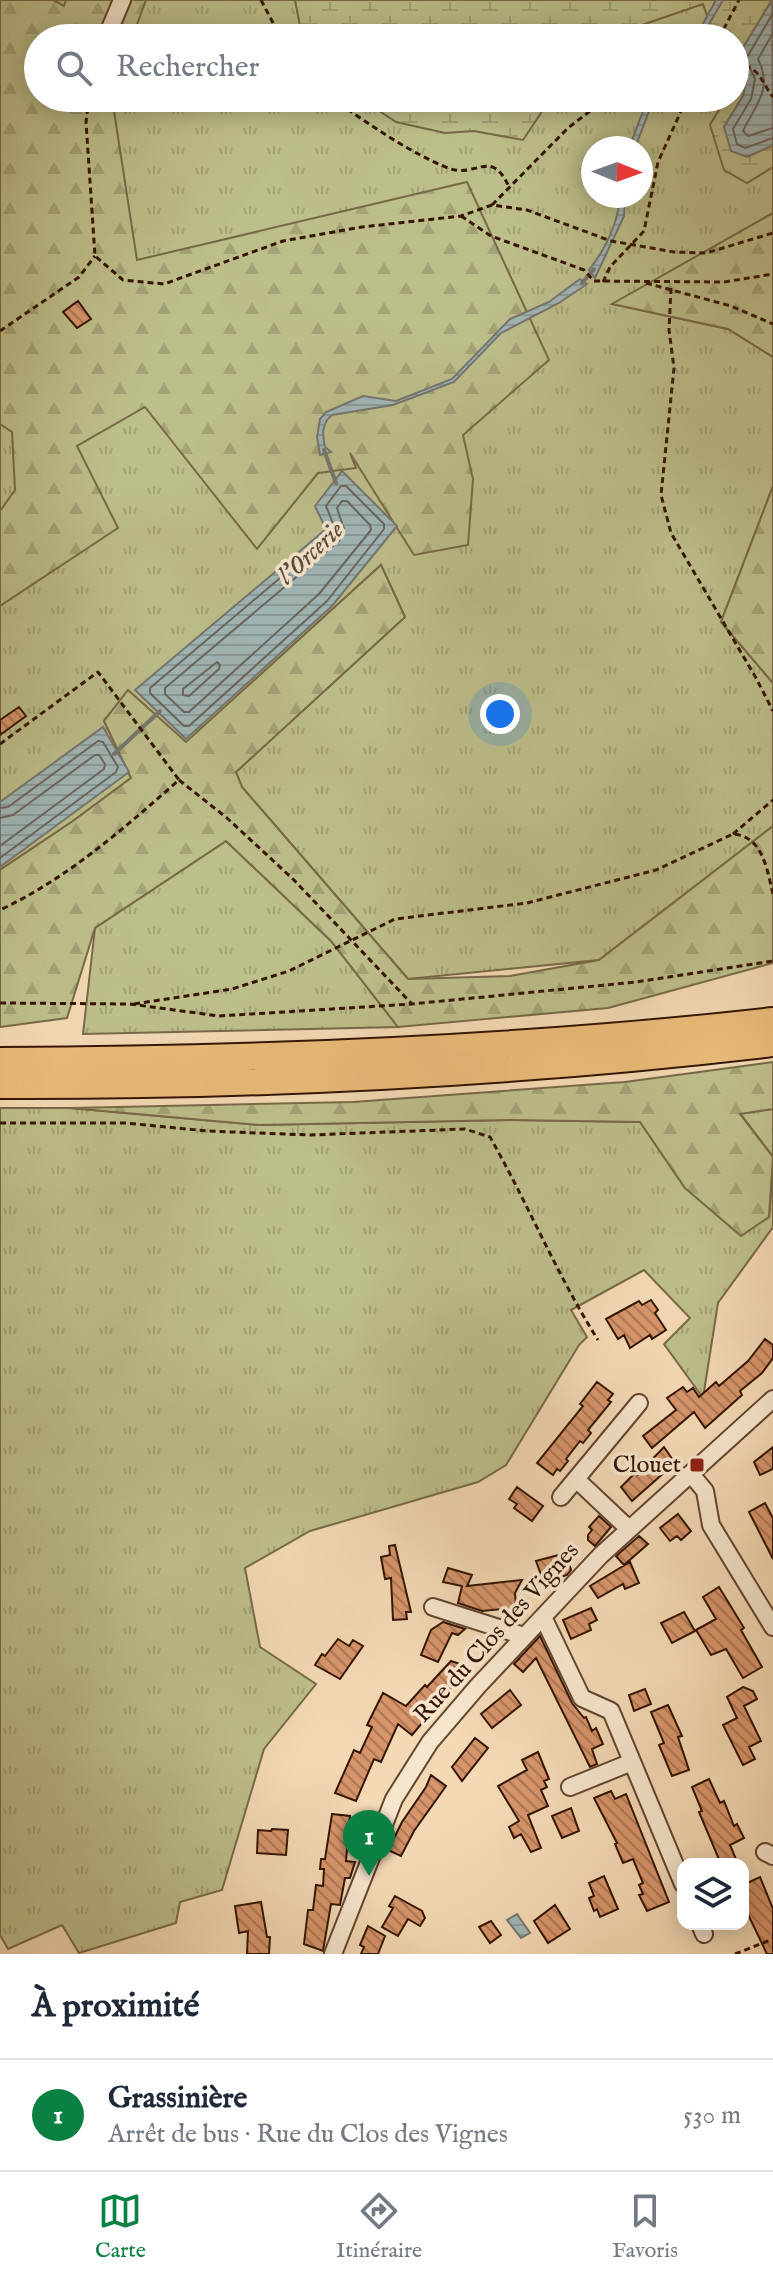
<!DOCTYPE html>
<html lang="fr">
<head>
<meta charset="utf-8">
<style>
  :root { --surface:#fff; --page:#f6f6f7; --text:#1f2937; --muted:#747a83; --line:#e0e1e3; --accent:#0b8043 }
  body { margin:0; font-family:"IM FELL English",serif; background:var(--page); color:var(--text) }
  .controls { position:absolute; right:24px; bottom:24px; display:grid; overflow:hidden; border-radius:16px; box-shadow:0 4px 20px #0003 }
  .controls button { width:72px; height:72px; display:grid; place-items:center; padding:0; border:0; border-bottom:2px solid var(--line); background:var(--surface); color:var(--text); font:40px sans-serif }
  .compass { position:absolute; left:581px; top:136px; width:72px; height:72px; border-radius:50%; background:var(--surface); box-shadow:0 4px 20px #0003; rotate:91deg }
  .you { position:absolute; left:500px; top:714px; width:28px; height:28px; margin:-20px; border:6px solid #fff; border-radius:50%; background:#1a73e8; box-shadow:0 0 0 12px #1a73e833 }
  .badge { display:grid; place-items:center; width:52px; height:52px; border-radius:50%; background:var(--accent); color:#fff; font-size:26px; font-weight:700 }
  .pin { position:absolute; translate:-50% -66px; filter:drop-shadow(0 2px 4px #0008) }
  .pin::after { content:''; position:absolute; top:42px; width:28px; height:24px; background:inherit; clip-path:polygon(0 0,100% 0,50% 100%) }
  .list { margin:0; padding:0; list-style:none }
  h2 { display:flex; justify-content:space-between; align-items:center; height:104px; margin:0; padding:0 32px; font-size:34px }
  h2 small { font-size:26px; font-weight:400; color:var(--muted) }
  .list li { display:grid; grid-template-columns:52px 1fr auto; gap:24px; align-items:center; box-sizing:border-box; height:112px; padding:0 32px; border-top:2px solid var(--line) }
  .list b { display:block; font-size:30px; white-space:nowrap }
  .list p { margin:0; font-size:26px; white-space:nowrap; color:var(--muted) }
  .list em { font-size:26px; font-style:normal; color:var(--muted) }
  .icon { flex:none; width:44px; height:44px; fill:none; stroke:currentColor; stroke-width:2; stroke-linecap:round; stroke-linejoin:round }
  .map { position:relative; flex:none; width:773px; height:1954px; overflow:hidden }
  .search { position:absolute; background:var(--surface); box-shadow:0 4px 20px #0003; left:24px; right:24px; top:24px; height:88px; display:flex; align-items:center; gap:20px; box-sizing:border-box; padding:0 28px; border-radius:44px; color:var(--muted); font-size:30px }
  .sheet { height:216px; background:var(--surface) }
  nav { display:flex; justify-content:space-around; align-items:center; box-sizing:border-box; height:112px; border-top:2px solid var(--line); background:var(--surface); font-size:22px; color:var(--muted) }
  nav a { display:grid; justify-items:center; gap:4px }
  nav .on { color:var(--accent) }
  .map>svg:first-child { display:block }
  .grass { fill:url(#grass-tufts); stroke:#786a47; stroke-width:2; fill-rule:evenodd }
  .forest { fill:url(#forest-firs); stroke:#786a47; stroke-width:2 }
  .wetland { fill:url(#wetland-marsh); stroke:#786a47; stroke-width:2 }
  .water { fill:url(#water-rules); stroke:#757670; stroke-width:2 }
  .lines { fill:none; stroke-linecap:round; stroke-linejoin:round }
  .shore { stroke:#6a665e; stroke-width:2 }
  .stream { stroke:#757670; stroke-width:4 }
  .building { fill:url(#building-back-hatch); stroke:#341403; stroke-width:2 }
  .minor-casing { stroke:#64452f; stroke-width:20 }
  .trunk-casing { stroke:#341403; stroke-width:30 }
  .path { stroke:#341403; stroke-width:3; stroke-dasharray:6 4; stroke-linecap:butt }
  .minor { stroke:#f7e6ce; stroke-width:16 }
  .trunk { stroke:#eabc7a; stroke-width:26 }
  .poi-dot { fill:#8f2418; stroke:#f7e6ce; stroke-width:3 }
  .labels { text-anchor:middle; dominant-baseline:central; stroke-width:7; stroke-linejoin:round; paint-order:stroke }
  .poi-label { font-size:24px; fill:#341403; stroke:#f7e6ce; text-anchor:end }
  .street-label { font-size:24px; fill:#341403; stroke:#f7e6ce }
  .water-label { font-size:26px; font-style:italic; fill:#5a4d42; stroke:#f7e6ce }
</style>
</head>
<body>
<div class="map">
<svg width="773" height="1954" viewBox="0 0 773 1954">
  <defs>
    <pattern id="grass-tufts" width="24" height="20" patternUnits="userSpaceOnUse" patternTransform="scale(2)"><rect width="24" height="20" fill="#bdbf8b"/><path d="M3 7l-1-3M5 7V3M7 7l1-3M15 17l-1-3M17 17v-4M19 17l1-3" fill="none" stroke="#a3a376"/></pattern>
    <pattern id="forest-firs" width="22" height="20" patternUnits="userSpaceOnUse" patternTransform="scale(2)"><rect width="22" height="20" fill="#bdbf8b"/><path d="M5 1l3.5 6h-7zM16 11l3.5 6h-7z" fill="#a3a376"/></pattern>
    <pattern id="wetland-marsh" width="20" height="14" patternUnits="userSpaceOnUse" patternTransform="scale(2)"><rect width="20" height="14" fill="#bdbf8b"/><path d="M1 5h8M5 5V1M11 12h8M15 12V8" fill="none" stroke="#a3a376"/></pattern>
    <pattern id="water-rules" width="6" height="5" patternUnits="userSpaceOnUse" patternTransform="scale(2)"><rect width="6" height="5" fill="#a0b7b8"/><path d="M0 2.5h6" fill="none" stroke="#8a9c9d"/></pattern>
    <pattern id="building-back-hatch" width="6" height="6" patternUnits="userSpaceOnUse" patternTransform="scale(2)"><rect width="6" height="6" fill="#d7956b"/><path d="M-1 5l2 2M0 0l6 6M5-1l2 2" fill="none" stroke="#af7856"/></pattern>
  </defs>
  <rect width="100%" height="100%" fill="#f3d9b4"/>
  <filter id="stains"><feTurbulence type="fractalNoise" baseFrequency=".0025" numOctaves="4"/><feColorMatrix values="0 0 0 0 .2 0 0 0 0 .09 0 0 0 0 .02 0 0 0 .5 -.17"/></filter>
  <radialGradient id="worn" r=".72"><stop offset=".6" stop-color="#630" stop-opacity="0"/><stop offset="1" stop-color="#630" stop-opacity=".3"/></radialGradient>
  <!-- grass -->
  <path class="grass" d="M 0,0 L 773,0 L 773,213 L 613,304 L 728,329 L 773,357 L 773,486 L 721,622 L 773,683 L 773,826 L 599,960 L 408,979 L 242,787 L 236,772 L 405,617 L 381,565 L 186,743 L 128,691 L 104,721 L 131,778 L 73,821 L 0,870 ZM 38,38 L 735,38 L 735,98 L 38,98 ZM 593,148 L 641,148 L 641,196 L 593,196 Z
    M 226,841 L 331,941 L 398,1027 L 83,1034 L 95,928 Z
    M 0,1108 L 70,1108 L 259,1125 L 511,1120 L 640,1122 L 685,1188 L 769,1217 L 773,1172 L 773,1227 L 718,1303 L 703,1398 L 664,1344 L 690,1318 L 644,1270 L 571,1310 L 587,1337 L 579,1345 L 506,1465 L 478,1482 L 310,1531 L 245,1568 L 260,1647 L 316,1684 L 264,1749 L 222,1890 L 180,1902 L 176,1923 L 79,1953 L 62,1925 L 8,1949 L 0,1935 Z
    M 773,1109 L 773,1157 L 740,1113 Z"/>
  <!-- forest -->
  <path class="forest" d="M 0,0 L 53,0 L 64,6 L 66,0 L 146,0 L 132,38 L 38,38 L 38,98 L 112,98 L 137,260 L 467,182 L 549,360 L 463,435 L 473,479 L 468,545 L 414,555 L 350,453 L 356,468 L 318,473 L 257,549 L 145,407 L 77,446 L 118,528 L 0,606 L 0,511 L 15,490 L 12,432 L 0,424 Z
    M 773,213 L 773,357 L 728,329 L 612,304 Z
    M 773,486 L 773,683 L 721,622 Z
    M 381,565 L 405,617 L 236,772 L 242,787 L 408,979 L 510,976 L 599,960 L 773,826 L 773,963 L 608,1008 L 398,1027 L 331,941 L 226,841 L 95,928 L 67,1018 L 0,1027 L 0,870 L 73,821 L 131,778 L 104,721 L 128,690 L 186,742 Z
    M 773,1062 L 773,1109 L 740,1114 L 773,1157 L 769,1217 L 741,1236 L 685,1188 L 640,1122 L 511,1120 L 259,1125 L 70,1108 L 353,1102 L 625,1082 Z"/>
  <!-- wetland -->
  <path class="wetland" d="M 295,0 L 772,0 L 735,61 L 747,76 L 743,96 L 724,127 L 747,157 L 773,145 L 773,167 L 747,183 L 724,170 L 710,125 L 726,98 L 735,98 L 735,38 L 715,38 L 703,4 L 604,38 L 310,38 L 300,26 Z
    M 360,98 L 551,98 L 523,140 L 474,131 L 445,133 L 396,122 Z"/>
  <!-- water -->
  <path class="water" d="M 716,0 L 723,0 L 701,38 L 695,38 Z
    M 772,0 L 773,145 L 747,157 L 731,151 L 724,127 L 743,96 L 747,76 L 735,61 Z
    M 648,98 L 654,98 L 635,148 L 629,148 Z
    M 620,196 L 625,196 L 624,216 L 595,278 L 589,270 C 606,248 618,224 620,196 Z
    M 580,279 L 587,284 L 559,303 L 501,333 L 454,382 L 393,405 L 332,415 C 322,423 322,434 325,447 L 331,452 L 320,455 L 317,437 L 320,419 L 326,412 L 363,396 L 396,401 L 452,379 L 510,319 L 549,302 Z
    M 342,471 L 397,526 L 332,606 L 186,739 L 135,690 L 326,529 L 315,506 Z
    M 103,727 L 129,772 L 0,867 L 0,802 Z
    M 517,1914 L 530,1933 L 521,1938 L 507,1920 Z"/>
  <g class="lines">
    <!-- shore -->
    <path class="shore" d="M 773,13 L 746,59 L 755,79 L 751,99 L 733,129 L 737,144 L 745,148 L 773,138
      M 773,33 L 758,59 C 773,89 756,104 743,131 L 748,136 L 773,128
      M 341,486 L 346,486 L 384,524 L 384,529 L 327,601 L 189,726 L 184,726 L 150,693 L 150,688 L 332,534 L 334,526 L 326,506 Z
      M 342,501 L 347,501 L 370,525 L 371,530 L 319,594 L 189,712 L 184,712 L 165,694 L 165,688 L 339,541 L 344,529 L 337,508 Z
      M 217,662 L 220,665 L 219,669 L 189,696 L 183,695 L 183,689 Z
      M 0,808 L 8,807 L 98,741 L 103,742 L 118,767 L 116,772 L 0,858
      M 0,818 L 13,815 L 95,755 L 99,755 L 105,764 L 104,769 L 0,846"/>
    <!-- stream -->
    <path class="stream" d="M 582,283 L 594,269
      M 324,450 L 336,483
      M 114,754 L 160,711"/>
  </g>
  <!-- building -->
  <path class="building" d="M 78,301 L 91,319 L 77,328 L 63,312 Z
    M 19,707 L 26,716 L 0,735 L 0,720 Z
    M 651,1300 L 658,1310 L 655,1313 L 666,1330 L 652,1339 L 650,1335 L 630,1348 L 624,1335 L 618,1339 L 606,1319 L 639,1301 L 642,1305 Z
    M 765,1339 L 773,1345 L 773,1358 L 762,1373 L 740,1391 L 742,1395 L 705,1428 L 694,1412 L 652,1448 L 643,1436 L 676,1410 L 667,1398 L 683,1387 L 687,1392 L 693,1388 L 699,1397 L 716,1382 L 719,1386 L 748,1361 Z
    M 597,1382 L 613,1394 L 608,1400 L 611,1402 L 588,1430 L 591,1433 L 583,1443 L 580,1441 L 566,1459 L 568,1461 L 560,1471 L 557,1469 L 553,1475 L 537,1463 L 583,1406 L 580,1404 Z
    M 664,1447 L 675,1463 L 632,1501 L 621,1487 L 635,1473 L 637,1475 Z
    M 773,1447 L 773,1469 L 760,1475 L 754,1462 Z
    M 517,1487 L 543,1506 L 532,1521 L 514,1508 L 517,1504 L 509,1499 Z
    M 765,1503 L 773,1518 L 773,1559 L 749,1512 Z
    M 678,1514 L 691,1531 L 681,1540 L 677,1536 L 670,1541 L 660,1528 Z
    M 599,1516 L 611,1527 L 595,1546 L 588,1540 L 588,1535 L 592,1530 L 589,1527 Z
    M 639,1536 L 648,1544 L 624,1565 L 616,1556 Z
    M 395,1545 L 411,1612 L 406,1612 L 407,1619 L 393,1620 L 391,1578 L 385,1579 L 381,1557 L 390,1555 L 389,1546 Z
    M 566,1553 L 571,1570 L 567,1575 L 544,1583 L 536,1561 Z
    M 630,1562 L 639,1583 L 625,1589 L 623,1584 L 598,1598 L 590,1586 Z
    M 448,1568 L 472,1575 L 467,1586 L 522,1580 L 515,1593 L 517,1619 L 503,1618 L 502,1609 L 482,1611 L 458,1603 L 462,1586 L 443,1582 Z
    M 719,1587 L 744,1628 L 741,1630 L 762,1667 L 743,1678 L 726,1649 L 711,1655 L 696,1630 L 716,1619 L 703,1597 Z
    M 591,1608 L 597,1620 L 589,1624 L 591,1630 L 571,1639 L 563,1620 Z
    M 684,1612 L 695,1631 L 672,1643 L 661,1623 Z
    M 443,1622 L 465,1629 L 458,1635 L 452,1633 L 438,1662 L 421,1655 L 431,1630 Z
    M 540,1636 L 572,1703 L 584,1718 L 586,1717 L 592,1731 L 596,1728 L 603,1744 L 592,1749 L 597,1764 L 590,1767 L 536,1658 L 523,1672 L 514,1664 Z
    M 338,1639 L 349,1646 L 353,1640 L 363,1646 L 340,1679 L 315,1665 L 322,1654 L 325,1656 Z
    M 451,1661 L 469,1667 L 412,1735 L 398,1724 L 381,1762 L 374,1759 L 356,1801 L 335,1793 L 354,1750 L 360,1753 L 372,1727 L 367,1725 L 383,1693 L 406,1706 L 425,1685 L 427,1687 Z
    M 743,1687 L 753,1691 L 757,1699 L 744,1706 L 761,1741 L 749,1747 L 755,1759 L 743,1765 L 723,1725 L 737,1718 L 727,1697 Z
    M 645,1689 L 651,1704 L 634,1711 L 629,1695 Z
    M 510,1690 L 521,1705 L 492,1728 L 481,1714 Z
    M 668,1705 L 682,1736 L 678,1737 L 689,1770 L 672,1776 L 659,1745 L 664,1743 L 651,1712 Z
    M 475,1738 L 488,1748 L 462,1781 L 452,1767 Z
    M 538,1752 L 549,1779 L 544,1781 L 547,1787 L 541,1790 L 548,1806 L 528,1815 L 541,1848 L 531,1852 L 521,1834 L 514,1838 L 509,1827 L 519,1821 L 498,1786 L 527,1770 L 522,1760 Z
    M 431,1775 L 446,1786 L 414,1831 L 401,1856 L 388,1850 L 402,1822 L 426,1787 Z
    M 709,1779 L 720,1803 L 724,1801 L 734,1826 L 737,1824 L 744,1838 L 730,1845 L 738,1864 L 721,1864 L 699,1812 L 702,1811 L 692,1787 Z
    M 611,1791 L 615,1799 L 626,1794 L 669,1902 L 647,1911 L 639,1895 L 643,1894 L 639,1885 L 643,1883 L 633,1859 L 623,1863 L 615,1844 L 617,1843 L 594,1798 Z
    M 571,1808 L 579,1831 L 562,1838 L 552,1816 Z
    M 332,1814 L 350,1816 L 346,1861 L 355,1862 L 350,1878 L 345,1878 L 340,1905 L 331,1904 L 323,1951 L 304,1944 L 308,1910 L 313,1910 L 316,1885 L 323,1886 L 324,1869 L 320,1869 L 321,1859 L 325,1859 Z
    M 272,1829 L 288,1830 L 286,1855 L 257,1853 L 258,1830 L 271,1831 Z
    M 604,1876 L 618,1909 L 600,1917 L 597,1909 L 594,1911 L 589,1898 L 594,1896 L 589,1883 Z
    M 760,1877 L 773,1909 L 773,1954 L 767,1954 L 743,1904 L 743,1885 Z
    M 395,1896 L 422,1911 L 425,1918 L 420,1926 L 408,1919 L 398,1936 L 382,1927 L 393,1908 L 389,1906 Z
    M 261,1902 L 267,1937 L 270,1937 L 269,1954 L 247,1954 L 248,1931 L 239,1933 L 235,1906 Z
    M 555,1905 L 570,1929 L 548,1943 L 534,1921 Z
    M 491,1921 L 501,1935 L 490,1943 L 479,1927 Z
    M 368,1926 L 385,1936 L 378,1954 L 361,1954 L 364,1947 L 360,1945 Z"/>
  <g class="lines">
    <defs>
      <path id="minor" d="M 106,38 L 122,0
        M 691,1474 L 705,1491 L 711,1525 L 773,1627
        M 576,1479 L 629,1529
        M 561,1497 L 639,1403
        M 433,1607 L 524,1636
        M 543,1617 L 582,1698 L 611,1711 L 683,1884
        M 570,1787 L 632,1762
        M 765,1852 L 773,1856
        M 700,1924 L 704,1934
        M 333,1954 L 394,1799 L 430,1742 L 478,1686 L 601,1555 L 773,1399"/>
      <path id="trunk" d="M 0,1061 C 258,1060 516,1050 773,1021
        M 0,1085 C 258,1086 517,1073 773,1043"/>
    </defs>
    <!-- minor casing -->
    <use href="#minor" class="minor-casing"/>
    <!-- trunk casing -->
    <use href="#trunk" class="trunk-casing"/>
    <!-- path -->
    <path class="path" d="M 261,0 L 281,38
      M 719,38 L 739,0
      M 735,63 C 762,69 758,77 773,97
      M 89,98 L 86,122 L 95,256 L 123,280 L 164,284 L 283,241 L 362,227 L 461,216 L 492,205 L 527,210 L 611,241 L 674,252 L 706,253 L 773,233
      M 331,98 C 368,123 406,151 448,168 C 476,179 491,147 509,187
      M 492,205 L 568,128 L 607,98
      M 461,216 L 491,236 L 584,270 L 594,281 L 724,282 L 773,274
      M 603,282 L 610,267 L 644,231 L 658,162 L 687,98
      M 646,283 L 731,306 L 773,324
      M 671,288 L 669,330 L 674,368 L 661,495 L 671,533 L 756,678 L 773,711
      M 0,331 L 79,277 L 95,256
      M 0,744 L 98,672 L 179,780 C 123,829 68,878 0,910
      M 179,780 L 227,818 L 294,880 L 412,1004
      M 733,834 L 773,800
      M 0,1003 L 130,1004 L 219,1016 L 412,1004 L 636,982 L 773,961
      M 134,1004 L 232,989 L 289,971 L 395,919 L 527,903 L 656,870 L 733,834 C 763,836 767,870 773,894
      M 0,1123 L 126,1123 L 207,1131 L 310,1135 L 465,1129 L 490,1137 C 528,1204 557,1275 598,1340
      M 735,1954 L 773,1939"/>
    <!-- minor -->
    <use href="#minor" class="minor"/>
    <!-- trunk -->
    <use href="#trunk" class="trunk"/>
  </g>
  <!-- markers -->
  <rect class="poi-dot" x="689" y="1457" width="16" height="16" rx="4"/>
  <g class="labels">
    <!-- poi labels -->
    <g class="poi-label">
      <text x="681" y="1465">Clouet</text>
    </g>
    <!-- street labels -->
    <g class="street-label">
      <text transform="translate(497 1633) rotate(-48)">Rue du Clos des Vignes</text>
    </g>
    <!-- water labels -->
    <g class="water-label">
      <text transform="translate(311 553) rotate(-43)">l'Orcerie</text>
    </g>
  </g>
  <rect width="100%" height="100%" filter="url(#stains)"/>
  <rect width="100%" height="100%" fill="url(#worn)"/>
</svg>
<div class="controls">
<button><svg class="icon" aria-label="layers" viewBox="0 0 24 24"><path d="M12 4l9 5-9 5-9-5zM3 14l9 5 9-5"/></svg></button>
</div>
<svg class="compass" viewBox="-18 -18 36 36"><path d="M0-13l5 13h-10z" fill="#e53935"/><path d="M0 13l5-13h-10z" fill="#747a83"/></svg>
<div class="you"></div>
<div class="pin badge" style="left:369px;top:1876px">1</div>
<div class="search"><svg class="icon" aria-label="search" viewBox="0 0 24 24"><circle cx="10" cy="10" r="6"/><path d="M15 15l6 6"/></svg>Rechercher</div>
</div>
<section class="sheet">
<h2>À proximité<small></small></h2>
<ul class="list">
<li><span class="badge">1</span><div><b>Grassinière</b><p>Arrêt de bus · Rue du Clos des Vignes</p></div><em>530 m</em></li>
</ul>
</section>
<nav>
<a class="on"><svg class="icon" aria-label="map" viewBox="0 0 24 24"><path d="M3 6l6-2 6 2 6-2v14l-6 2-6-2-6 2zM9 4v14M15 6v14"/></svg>Carte</a>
<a><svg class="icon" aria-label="directions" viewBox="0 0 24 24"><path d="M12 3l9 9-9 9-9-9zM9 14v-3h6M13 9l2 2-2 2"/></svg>Itinéraire</a>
<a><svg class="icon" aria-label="saved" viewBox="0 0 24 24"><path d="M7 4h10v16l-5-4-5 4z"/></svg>Favoris</a>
</nav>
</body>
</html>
